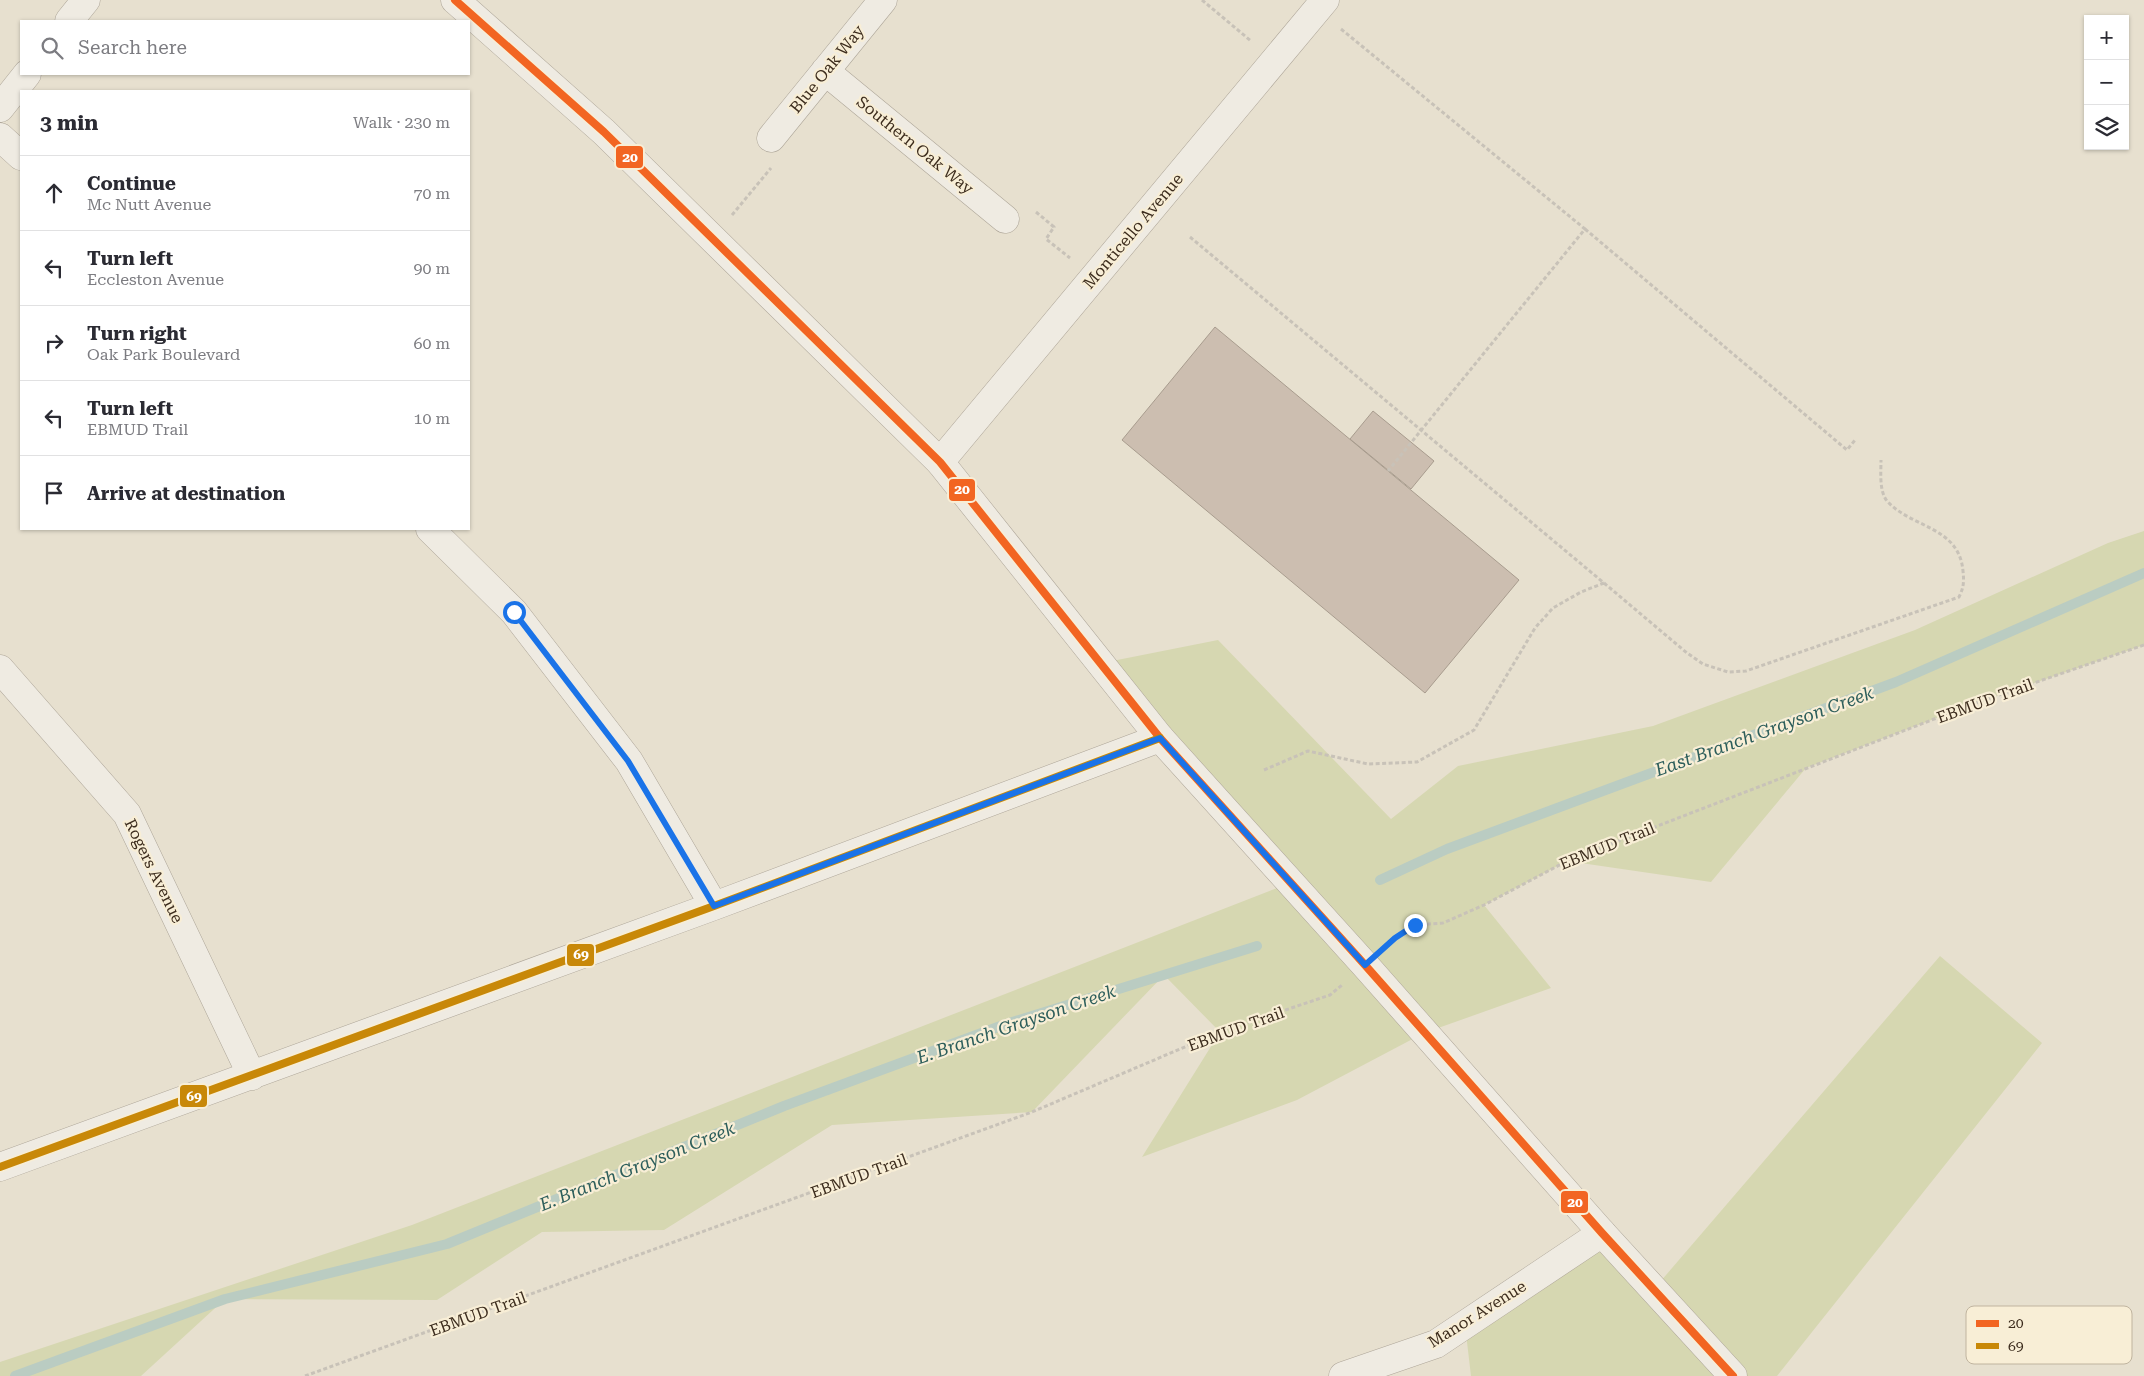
<!DOCTYPE html>
<html lang="en">
<head>
<meta charset="utf-8">
<style>
  :root { --surface:#fff; --page:#f2f2f3; --text:#2b2b33; --muted:#7c7c81; --line:#e1e1e2 }
  body { margin:0; font-family:"Roboto Serif",serif; background:var(--page); color:var(--text) }
  .controls { position:absolute; right:15px; top:15px; display:grid; overflow:hidden; border-radius:0px; box-shadow:0 1px 4px #0004 }
  .controls button { width:45px; height:45px; display:grid; place-items:center; padding:0; border:0; border-bottom:1px solid var(--line); background:var(--surface); color:var(--text); font:25px sans-serif }
  .stop { position:absolute; width:15px; height:15px; margin:-11px; border:4px solid #1a73e8; border-radius:50%; background:#fff }
  .stop.end { background:#1a73e8; border-color:#fff; box-shadow:0 1px 5px #0008 }
  .list { margin:0; padding:0; list-style:none }
  h2 { display:flex; justify-content:space-between; align-items:center; height:65px; margin:0; padding:0 20px; font-size:21px }
  h2 small { font-size:16px; font-weight:400; color:var(--muted) }
  .list li { display:grid; grid-template-columns:32px 1fr auto; gap:15px; align-items:center; box-sizing:border-box; height:75px; padding:0 20px; border-top:1px solid var(--line) }
  .list b { display:block; font-size:19px; white-space:nowrap }
  .list p { margin:0; font-size:16px; white-space:nowrap; color:var(--muted) }
  .list em { font-size:16px; font-style:normal; color:var(--muted) }
  .icon { flex:none; width:28px; height:28px; fill:none; stroke:currentColor; stroke-width:2; stroke-linecap:round; stroke-linejoin:round }
  .map { position:relative; flex:none; width:2144px; height:1376px; overflow:hidden }
  .search { position:absolute; background:var(--surface); box-shadow:0 1px 4px #0004; left:20px; top:20px; width:450px; height:55px; display:flex; align-items:center; gap:12px; box-sizing:border-box; padding:0 18px; border-radius:0px; color:var(--muted); font-size:19px }
  .panel { position:absolute; background:var(--surface); box-shadow:0 1px 4px #0004; left:20px; top:90px; width:450px; height:440px; border-radius:0px }
  .map>svg:first-child { display:block }
  .green { fill:#d6d7b1 }
  .lines { fill:none; stroke-linecap:round; stroke-linejoin:round }
  .stream { stroke:#baccc2; stroke-width:10 }
  .building { fill:#ccbeb0; stroke:#a89c8e }
  .minor-casing { stroke:#ada598; stroke-width:29 }
  .tertiary-casing { stroke:#ada598; stroke-width:29 }
  .path { stroke:#c8c2b8; stroke-width:3; stroke-dasharray:4 2.5; stroke-linecap:butt }
  .minor { stroke:#efebe2; stroke-width:28 }
  .tertiary { stroke:#efebe2; stroke-width:28 }
  .bus-1-casing { stroke:#f8eed6; stroke-width:11 }
  .bus-2-casing { stroke:#f8eed6; stroke-width:11 }
  .bus-1 { stroke:#f26522; stroke-width:8 }
  .bus-2 { stroke:#c88808; stroke-width:8 }
  .route { stroke:#1a73e8; stroke-width:6 }
  .labels { text-anchor:middle; dominant-baseline:central; stroke-width:4.5; stroke-linejoin:round; paint-order:stroke }
  .street-label { font-size:16px; fill:#3d2d1e; stroke:#f8eed6 }
  .water-label { font-size:18px; font-style:italic; fill:#2d5e5b; stroke:#f8eed6 }
  .key { fill:#f8eed6; stroke:#c0b49f; stroke-width:1 }
  .key-label { font-size:14px; fill:#3d2d1e }
  .line-badge { stroke:#f8eed6; stroke-width:2 }
  .badge-label { font-size:14px; text-anchor:middle; font-weight:bold; fill:#fff }
</style>
</head>
<body>
<div class="map">
<svg width="2144" height="1376" viewBox="0 0 2144 1376">
  <rect width="100%" height="100%" fill="#e7e0cf"/>
  <!-- green -->
  <path class="green" d="M 2144,531 L 2144,645 L 1973,704 L 1806,768 L 1711,882 L 1567,861 L 1484,905 L 1551,988 L 1424,1033 L 1297,1100 L 1142,1157 L 1220,1032 L 1164,975 L 1032,1112 L 832,1125 L 664,1230 L 542,1232 L 437,1300 L 225,1299 L 141,1376 L 0,1376 L 0,1362 L 412,1225 L 1290,883 L 1102,663 L 1218,640 L 1391,819 L 1458,766 L 1653,726 L 1915,630 L 2108,543 Z
    M 1940,956 L 2042,1043 L 1777,1376 L 1471,1376 L 1465,1325 L 1602,1233 L 1654,1289 Z"/>
  <g class="lines">
    <!-- stream -->
    <path class="stream" d="M 1380,880 L 1447,849 L 1896,682 L 2144,573
      M 15,1376 L 225,1299 L 447,1244 L 784,1106 L 1006,1024 L 1257,946"/>
  </g>
  <!-- building -->
  <path class="building" d="M 1215,327 L 1519,580 L 1425,693 L 1122,440 Z
    M 1373,411 L 1434,461 L 1411,489 L 1350,439 Z"/>
  <g class="lines">
    <defs>
      <path id="minor" d="M 69,21 L 86,0
        M 825,71 L 1005,219
        M 0,108 L 27,74
        M 0,137 L 21,156
        M 771,138 L 883,0
        M 940,462 L 1325,0
        M 430,529 L 514,612 L 629,761 L 714,906
        M 0,669 L 127,814 L 252,1076
        M 0,1167 L 714,906 L 1160,738
        M 1343,1376 L 1436,1344 L 1602,1233"/>
      <path id="tertiary" d="M 455,0 L 604,132 L 940,462 L 1160,738 L 1365,965 L 1602,1233 L 1733,1376"/>
    </defs>
    <!-- minor casing -->
    <use href="#minor" class="minor-casing"/>
    <!-- tertiary casing -->
    <use href="#tertiary" class="tertiary-casing"/>
    <!-- path -->
    <path class="path" d="M 1202,0 L 1251,41
      M 1341,29 L 1585,229 L 1388,471
      M 1036,212 L 1054,227 L 1046,239 L 1070,258
      M 732,215 L 771,168
      M 1585,229 L 1847,450 L 1855,440
      M 1190,237 L 1604,583 L 1581,592 L 1553,608 L 1535,628 L 1474,730 L 1417,762 L 1368,764 L 1308,751 L 1264,770
      M 1604,583 L 1687,653 L 1703,664 L 1728,672 L 1746,671 L 1959,597 C 1964,587 1964,581 1963,571 C 1959,526 1911,528 1887,501 C 1879,491 1881,472 1881,460
      M 1388,945 L 1415,925 L 1443,923 L 1484,905 L 1567,861 L 1973,704 L 2144,645
      M 305,1376 L 1032,1112 L 1220,1032 L 1330,995 L 1342,985"/>
    <!-- minor -->
    <use href="#minor" class="minor"/>
    <!-- tertiary -->
    <use href="#tertiary" class="tertiary"/>
    <defs>
      <path id="bus-1" d="M 455,0 L 604,132 L 940,462 L 1160,738 L 1365,965 L 1602,1233 L 1733,1376"/>
      <path id="bus-2" d="M 0,1167 L 714,906 L 1160,738"/>
    </defs>
    <!-- bus-1 casing -->
    <use href="#bus-1" class="bus-1-casing"/>
    <!-- bus-2 casing -->
    <use href="#bus-2" class="bus-2-casing"/>
    <!-- bus-1 -->
    <use href="#bus-1" class="bus-1"/>
    <!-- bus-2 -->
    <use href="#bus-2" class="bus-2"/>
  </g>
  <g class="lines">
    <!-- route -->
    <path class="route" d="M 514,612 L 628,761 L 714,906 L 1160,738 L 1365,965 L 1395,938 L 1415,925"/>
  </g>
  <g class="labels">
    <!-- street labels -->
    <g class="street-label">
      <text transform="translate(827 69) rotate(-51)">Blue Oak Way</text>
      <text transform="translate(915 145) rotate(39)">Southern Oak Way</text>
      <text transform="translate(1133 231) rotate(-50)">Monticello Avenue</text>
      <text transform="translate(1985 701) rotate(-20)">EBMUD Trail</text>
      <text transform="translate(1607 846) rotate(-22)">EBMUD Trail</text>
      <text transform="translate(154 871) rotate(64)">Rogers Avenue</text>
      <text transform="translate(1236 1029) rotate(-20)">EBMUD Trail</text>
      <text transform="translate(859 1176) rotate(-20)">EBMUD Trail</text>
      <text transform="translate(478 1314) rotate(-20)">EBMUD Trail</text>
      <text transform="translate(1477 1314) rotate(-32)">Manor Avenue</text>
    </g>
    <!-- water labels -->
    <g class="water-label">
      <text transform="translate(1764 731) rotate(-20)">East Branch Grayson Creek</text>
      <text transform="translate(1016 1024) rotate(-19)">E. Branch Grayson Creek</text>
      <text transform="translate(637 1166) rotate(-22)">E. Branch Grayson Creek</text>
    </g>
  </g>
  <!-- legend -->
  <rect x="1966" y="1306" width="166" height="58" rx="8" class="key"/>
  <rect x="1976" y="1320" width="23" height="7" fill="#f26522"/>
  <rect x="1976" y="1343" width="23" height="6" fill="#c88808"/>
  <g class="key-label">
    <text x="2008" y="1328">20</text>
    <text x="2008" y="1351">69</text>
  </g>
  <g class="line-badge">
    <rect x="615" y="145" width="29" height="24" rx="5" fill="#f26522"/>
    <rect x="948" y="478" width="28" height="24" rx="5" fill="#f26522"/>
    <rect x="566" y="943" width="29" height="24" rx="5" fill="#c88808"/>
    <rect x="179" y="1084" width="29" height="24" rx="5" fill="#c88808"/>
    <rect x="1560" y="1190" width="29" height="24" rx="5" fill="#f26522"/>
  </g>
  <g class="badge-label">
    <text x="630" y="162">20</text>
    <text x="962" y="494">20</text>
    <text x="581" y="959">69</text>
    <text x="194" y="1101">69</text>
    <text x="1575" y="1207">20</text>
  </g>
</svg>
<div class="controls">
<button>+</button>
<button>−</button>
<button><svg class="icon" aria-label="layers" viewBox="0 0 24 24"><path d="M12 4l9 5-9 5-9-5zM3 14l9 5 9-5"/></svg></button>
</div>
<div class="stop" style="left:514px;top:612px"></div>
<div class="stop end" style="left:1415px;top:925px"></div>
<div class="search"><svg class="icon" aria-label="search" viewBox="0 0 24 24"><circle cx="10" cy="10" r="6"/><path d="M15 15l6 6"/></svg>Search here</div>
<section class="panel">
<h2>3 min<small>Walk · 230 m</small></h2>
<ul class="list">
<li><svg class="icon" aria-label="ahead" viewBox="0 0 24 24"><path d="M12 20V5M6 11l6-6 6 6"/></svg><div><b>Continue</b><p>Mc Nutt Avenue</p></div><em>70 m</em></li>
<li><svg class="icon" aria-label="left" viewBox="0 0 24 24"><path d="M17 20v-9H6M10 6l-5 5 5 5"/></svg><div><b>Turn left</b><p>Eccleston Avenue</p></div><em>90 m</em></li>
<li><svg class="icon" aria-label="right" viewBox="0 0 24 24"><path d="M7 20v-9h11M14 6l5 5-5 5"/></svg><div><b>Turn right</b><p>Oak Park Boulevard</p></div><em>60 m</em></li>
<li><svg class="icon" aria-label="left" viewBox="0 0 24 24"><path d="M17 20v-9H6M10 6l-5 5 5 5"/></svg><div><b>Turn left</b><p>EBMUD Trail</p></div><em>10 m</em></li>
<li><svg class="icon" aria-label="arrive" viewBox="0 0 24 24"><path d="M6 21V4h12l-3 4 3 4H6"/></svg><div><b>Arrive at destination</b></div></li>
</ul>
</section>
</div>
</body>
</html>
